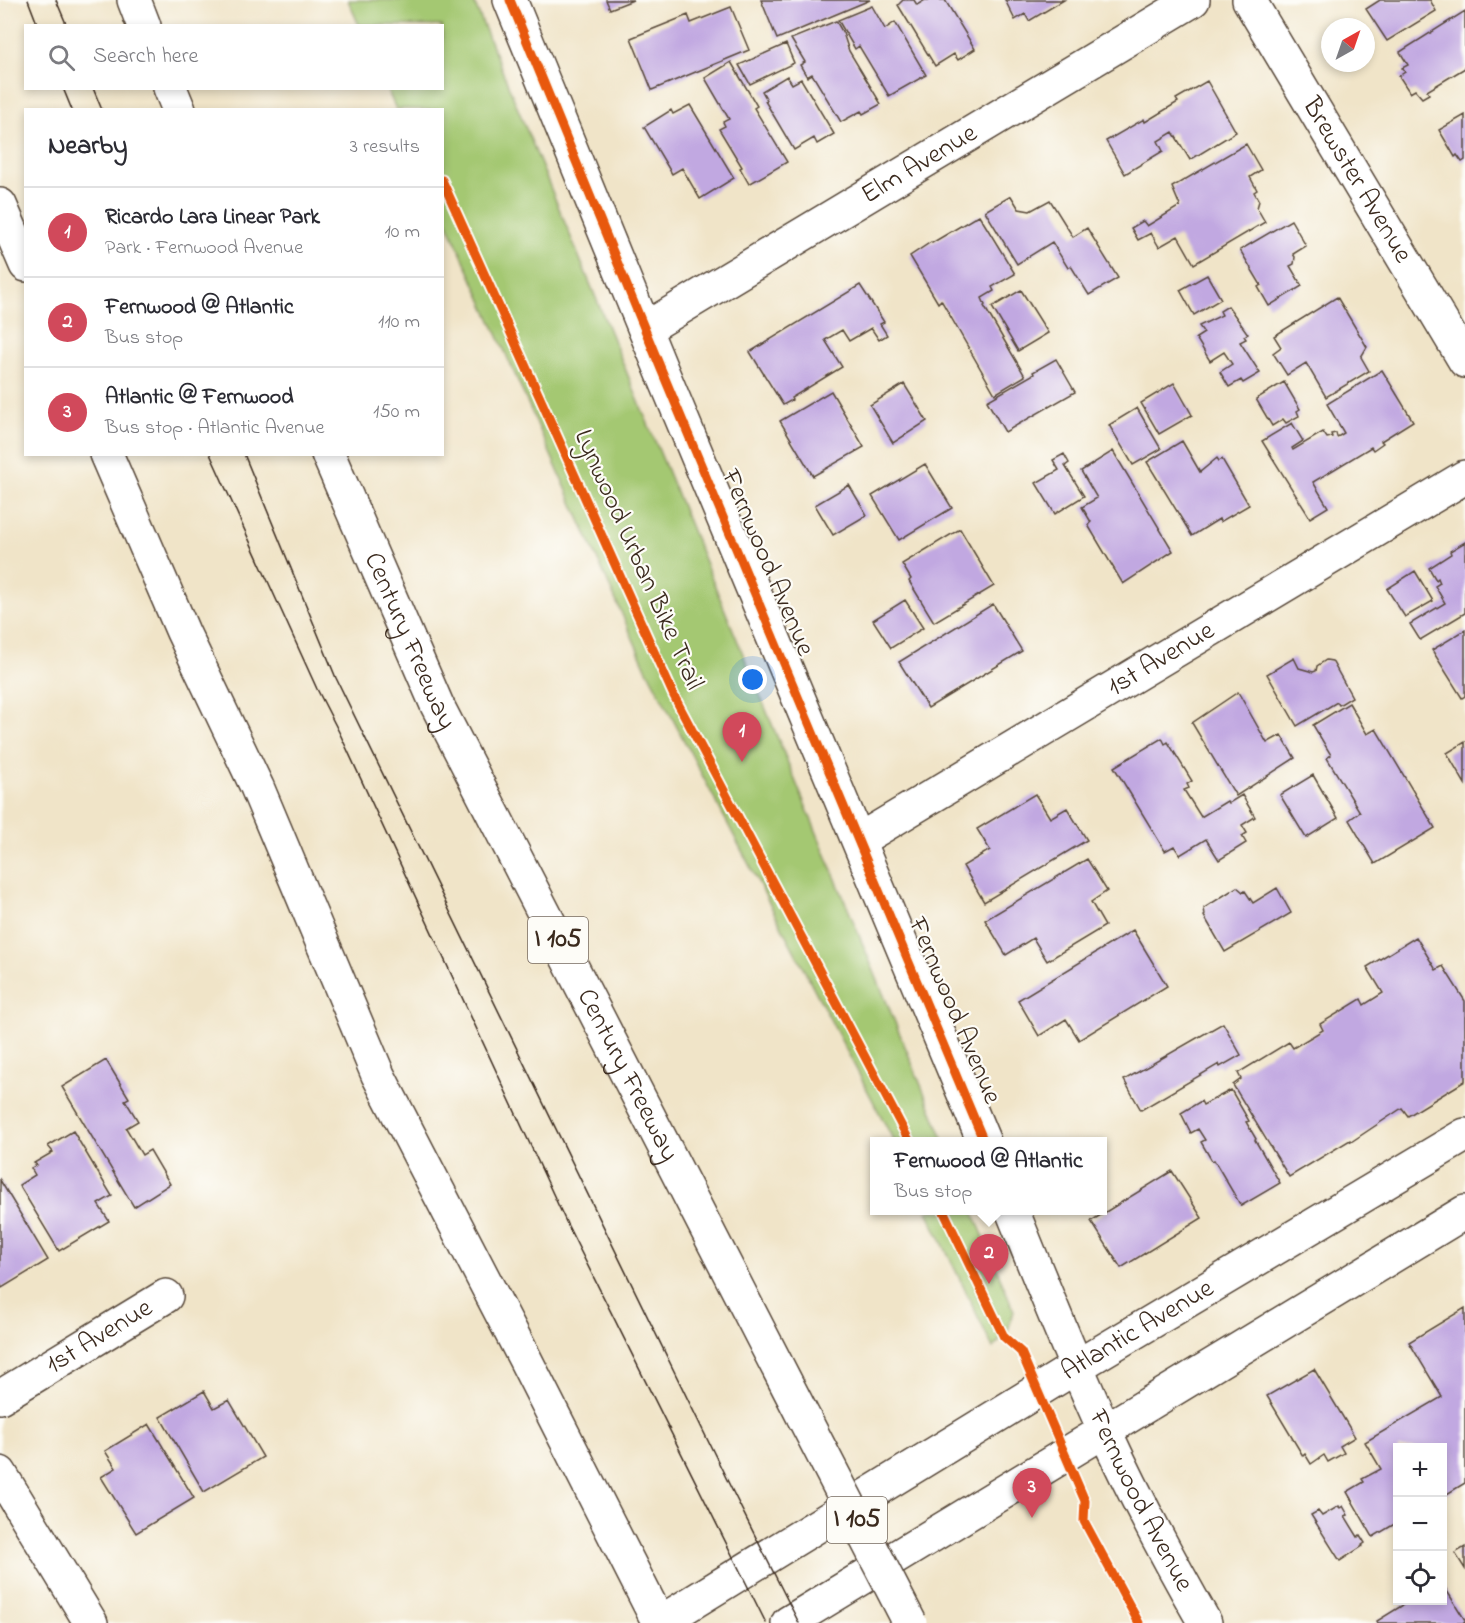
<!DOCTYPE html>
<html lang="en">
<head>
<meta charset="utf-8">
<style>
  :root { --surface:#fff; --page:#f2f2f3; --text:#2b2b33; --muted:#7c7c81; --line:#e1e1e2; --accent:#d1495b }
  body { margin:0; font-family:"Indie Flower",sans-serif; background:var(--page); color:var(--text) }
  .controls { position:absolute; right:18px; bottom:18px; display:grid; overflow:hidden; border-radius:0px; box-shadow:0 3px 9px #0003 }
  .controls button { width:54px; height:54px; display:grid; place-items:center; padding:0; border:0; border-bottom:2px solid var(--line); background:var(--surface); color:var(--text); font:30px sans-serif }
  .compass { position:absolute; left:1321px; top:18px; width:54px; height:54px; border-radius:50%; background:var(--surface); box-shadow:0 3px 9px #0003; rotate:40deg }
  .you { position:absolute; left:753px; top:680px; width:21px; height:21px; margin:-15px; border:4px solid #fff; border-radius:50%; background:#1a73e8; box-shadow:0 0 0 9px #1a73e833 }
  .badge { display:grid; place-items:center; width:39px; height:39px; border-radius:50%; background:var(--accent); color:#fff; font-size:20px; font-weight:700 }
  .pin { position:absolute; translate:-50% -50px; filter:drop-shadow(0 2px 3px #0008) }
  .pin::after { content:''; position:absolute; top:32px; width:21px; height:18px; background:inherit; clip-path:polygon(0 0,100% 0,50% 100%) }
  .popup { position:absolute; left:870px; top:1137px; width:237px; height:78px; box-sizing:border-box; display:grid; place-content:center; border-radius:0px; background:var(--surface); filter:drop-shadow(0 2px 4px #0005); font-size:20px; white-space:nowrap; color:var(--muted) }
  .popup b { font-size:22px; color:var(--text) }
  .popup::after { content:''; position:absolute; left:50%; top:100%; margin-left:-12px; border:12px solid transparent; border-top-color:var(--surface) }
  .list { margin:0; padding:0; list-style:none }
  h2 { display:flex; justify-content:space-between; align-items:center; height:78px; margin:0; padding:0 24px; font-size:26px }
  h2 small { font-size:20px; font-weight:400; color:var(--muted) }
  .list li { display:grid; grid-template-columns:39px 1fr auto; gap:18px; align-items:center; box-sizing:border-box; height:90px; padding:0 24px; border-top:2px solid var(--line) }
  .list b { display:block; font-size:22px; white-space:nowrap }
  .list p { margin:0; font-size:20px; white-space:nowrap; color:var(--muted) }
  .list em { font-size:20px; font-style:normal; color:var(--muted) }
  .icon { flex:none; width:33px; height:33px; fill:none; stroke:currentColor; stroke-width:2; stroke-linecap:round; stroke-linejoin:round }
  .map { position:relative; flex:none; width:1465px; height:1623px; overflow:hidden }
  .search { position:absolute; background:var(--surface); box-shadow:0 3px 9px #0003; left:24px; top:24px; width:420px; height:66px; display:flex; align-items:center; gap:15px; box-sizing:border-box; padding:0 21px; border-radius:0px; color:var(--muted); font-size:22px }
  .panel { position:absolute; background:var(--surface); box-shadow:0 3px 9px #0003; left:24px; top:108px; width:420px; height:348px; border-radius:0px }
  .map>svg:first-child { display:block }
  .green { fill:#a4c872; stroke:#707948; stroke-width:1.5 }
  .building { fill:#c1a8e1 }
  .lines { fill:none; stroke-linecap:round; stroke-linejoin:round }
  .street-casing { stroke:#564638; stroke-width:36 }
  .secondary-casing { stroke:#564638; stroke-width:36 }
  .primary-casing { stroke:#564638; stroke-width:36 }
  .highway-casing { stroke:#564638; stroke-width:36 }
  .street { stroke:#fff; stroke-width:33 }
  .secondary { stroke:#fff; stroke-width:33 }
  .primary { stroke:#fff; stroke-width:33 }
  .highway { stroke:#fff; stroke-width:33 }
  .tram { stroke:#3b2a1e; stroke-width:1.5 }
  .highway-bridge-casing { stroke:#564638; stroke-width:36; stroke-linecap:butt }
  .highway-bridge { stroke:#fff; stroke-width:33 }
  .cycleway-casing { stroke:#fdfcf7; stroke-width:13 }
  .cycleway { stroke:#e8590c; stroke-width:9 }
  .labels { text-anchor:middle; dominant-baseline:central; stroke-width:4.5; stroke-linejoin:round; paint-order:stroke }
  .shield { fill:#fdfcf7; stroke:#75695f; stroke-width:1.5 }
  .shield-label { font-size:26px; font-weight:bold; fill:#3b2a1e }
  .street-label { font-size:27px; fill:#3b2a1e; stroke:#fdfcf7 }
</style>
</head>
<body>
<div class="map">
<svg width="1465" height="1623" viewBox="0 0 1465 1623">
  <rect width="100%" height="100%" fill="#fdfcf7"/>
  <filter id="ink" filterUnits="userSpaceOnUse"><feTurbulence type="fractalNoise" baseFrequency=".0167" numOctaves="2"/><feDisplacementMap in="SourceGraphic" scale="12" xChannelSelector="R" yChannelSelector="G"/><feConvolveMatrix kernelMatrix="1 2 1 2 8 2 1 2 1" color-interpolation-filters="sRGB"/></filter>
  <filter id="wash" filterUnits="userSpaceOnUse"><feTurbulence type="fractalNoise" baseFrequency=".008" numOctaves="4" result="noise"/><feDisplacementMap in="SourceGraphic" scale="24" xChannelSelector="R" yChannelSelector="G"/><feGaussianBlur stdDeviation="1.35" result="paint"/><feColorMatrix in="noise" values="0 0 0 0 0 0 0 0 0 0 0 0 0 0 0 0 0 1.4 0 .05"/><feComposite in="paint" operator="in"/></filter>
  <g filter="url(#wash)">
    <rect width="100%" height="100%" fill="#f0e4c8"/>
    <!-- green -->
    <path class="green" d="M 348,0 L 473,0 L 944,1141 L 894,1141 L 646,668 L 443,213 L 442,110 L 396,109 L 387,89 L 442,88 L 442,26 L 359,25 Z
      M 927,1211 L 973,1211 L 1014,1311 L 1007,1333 L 993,1348 Z"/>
    <g id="blocks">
      <!-- building -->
      <path class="building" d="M 606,0 L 633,0 L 610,9 Z
        M 761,0 L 870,0 L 777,39 Z
        M 903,0 L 914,0 L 917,5 L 925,0 L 945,0 L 975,49 L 958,60 L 954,54 L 935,66 L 898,5 Z
        M 1005,0 L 1064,0 L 1029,21 L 1025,14 L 1015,20 Z
        M 1380,0 L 1430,0 L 1436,11 L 1387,41 L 1366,9 Z
        M 872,6 L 885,29 L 895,22 L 926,75 L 889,96 L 859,46 L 855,49 L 838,20 Z
        M 731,7 L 749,50 L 652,90 L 631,38 L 688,15 L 691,23 Z
        M 1465,11 L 1465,68 L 1427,91 L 1429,94 L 1422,98 L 1415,90 L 1410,93 L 1399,76 L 1405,72 L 1402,68 L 1408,65 L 1400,52 Z
        M 836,21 L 843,33 L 849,51 L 881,104 L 863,114 L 861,111 L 841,122 L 812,74 L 807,77 L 800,65 L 805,62 L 791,39 Z
        M 786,44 L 794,63 L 750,84 L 739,65 Z
        M 731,62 L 757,106 L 754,108 L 787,162 L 749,184 L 740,168 L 742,167 L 719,129 L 725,126 L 723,122 L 729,119 L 705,78 Z
        M 787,76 L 792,84 L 801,79 L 834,134 L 817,144 L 814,138 L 794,150 L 765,101 L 767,100 L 762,91 Z
        M 1207,81 L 1236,132 L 1190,160 L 1173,132 L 1158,141 L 1163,151 L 1125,174 L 1106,141 L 1144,119 L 1145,122 L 1178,102 L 1176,99 Z
        M 690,105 L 734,178 L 700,199 L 682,168 L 672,174 L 644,127 L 671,110 L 673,114 Z
        M 1465,115 L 1465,160 L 1462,162 L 1457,155 L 1455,157 L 1439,130 Z
        M 1246,144 L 1261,170 L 1250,177 L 1257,190 L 1254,192 L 1259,201 L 1257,208 L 1265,222 L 1194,264 L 1178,236 L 1159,247 L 1151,233 L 1138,240 L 1131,228 L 1143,221 L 1147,226 L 1180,206 L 1172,187 Z
        M 1011,196 L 1019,209 L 1030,211 L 1050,200 L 1073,237 L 1087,228 L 1118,278 L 1089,295 L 1071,266 L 1068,268 L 1052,242 L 1017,264 L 985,211 Z
        M 979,215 L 1015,274 L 992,287 L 994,291 L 982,298 L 985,305 L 984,306 L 1025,376 L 995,394 L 941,300 L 938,303 L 910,256 L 931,242 L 932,243 Z
        M 1291,220 L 1306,246 L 1293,254 L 1295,257 L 1294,264 L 1290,266 L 1302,286 L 1269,306 L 1258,287 L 1261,285 L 1240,250 Z
        M 1207,275 L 1221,299 L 1194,315 L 1180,290 Z
        M 860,285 L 884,322 L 880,324 L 887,335 L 879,340 L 871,328 L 849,341 L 842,330 L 825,340 L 842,367 L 791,398 L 792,400 L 783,405 L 750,352 Z
        M 1021,290 L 1048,333 L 1018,351 L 992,307 Z
        M 1337,297 L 1367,347 L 1361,357 L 1369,371 L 1326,397 L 1306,363 L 1287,375 L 1273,353 L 1281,347 L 1274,336 Z
        M 1228,306 L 1248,334 L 1244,336 L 1246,339 L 1240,342 L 1260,373 L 1243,383 L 1241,380 L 1229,387 L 1220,372 L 1232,364 L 1224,352 L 1210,361 L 1196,338 L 1204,333 L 1199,326 L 1222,315 L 1220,311 Z
        M 1056,359 L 1075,392 L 1005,432 L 987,401 L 1034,374 L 1033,372 Z
        M 1382,370 L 1413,421 L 1381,441 L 1383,443 L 1373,450 L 1371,447 L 1313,482 L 1328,507 L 1310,518 L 1262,441 L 1292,423 L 1303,441 L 1292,448 L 1293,450 L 1323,432 L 1327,438 L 1332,437 L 1331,434 L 1336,433 L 1337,437 L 1339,436 L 1344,433 L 1327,404 Z
        M 1284,382 L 1300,409 L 1297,411 L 1299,416 L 1286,423 L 1283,419 L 1272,426 L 1256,399 Z
        M 1174,383 L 1192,415 L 1159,434 L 1141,403 Z
        M 904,384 L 927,421 L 893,443 L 870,405 Z
        M 831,391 L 864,447 L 813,476 L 780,421 Z
        M 1137,408 L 1161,449 L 1133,465 L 1109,425 Z
        M 1182,441 L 1200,472 L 1217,458 L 1219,461 L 1222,459 L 1249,505 L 1220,522 L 1219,519 L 1192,536 L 1147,462 Z
        M 1113,451 L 1173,551 L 1123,584 L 1088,525 L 1091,522 L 1082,507 L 1097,498 L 1081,471 Z
        M 1064,454 L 1069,463 L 1065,466 L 1084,496 L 1055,514 L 1036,483 L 1059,470 L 1053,460 Z
        M 925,464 L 952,508 L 899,540 L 872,496 Z
        M 849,485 L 867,515 L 833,535 L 815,505 Z
        M 960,529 L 994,586 L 934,622 L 909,581 L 911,579 L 902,564 Z
        M 1465,542 L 1465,613 L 1420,640 L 1410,624 L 1445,603 L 1435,586 L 1440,583 L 1438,578 L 1436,580 L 1429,568 L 1451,554 L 1450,551 Z
        M 1415,571 L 1433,601 L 1405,617 L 1387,589 Z
        M 905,600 L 923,628 L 891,648 L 873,620 Z
        M 993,604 L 1022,651 L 928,708 L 899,662 Z
        M 1465,630 L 1465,696 L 1462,698 L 1432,650 Z
        M 1294,658 L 1299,668 L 1313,672 L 1316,671 L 1317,666 L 1326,660 L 1332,661 L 1352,697 L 1339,705 L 1337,702 L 1297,726 L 1267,674 Z
        M 1238,692 L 1267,743 L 1281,735 L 1295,758 L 1236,796 L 1192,723 Z
        M 1349,703 L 1367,734 L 1376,729 L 1435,828 L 1375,864 L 1349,820 L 1360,812 L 1327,758 L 1331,755 L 1313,725 Z
        M 1162,738 L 1165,744 L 1168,742 L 1192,781 L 1187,784 L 1189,788 L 1184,790 L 1201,817 L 1227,801 L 1229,803 L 1242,795 L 1255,817 L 1242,825 L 1247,833 L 1242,836 L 1246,843 L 1219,860 L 1206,839 L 1180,855 L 1174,846 L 1165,851 L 1114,767 Z
        M 1465,742 L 1465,784 L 1447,753 Z
        M 1313,775 L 1338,818 L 1306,838 L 1280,795 Z
        M 1035,794 L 1050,818 L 1067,808 L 1087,840 L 984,902 L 963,866 L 990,850 L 977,829 Z
        M 1087,859 L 1107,891 L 1091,902 L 1105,926 L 1047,961 L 1033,938 L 1006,955 L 985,920 Z
        M 1237,887 L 1243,892 L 1245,891 L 1253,903 L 1277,888 L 1291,913 L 1225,952 L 1204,916 L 1205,915 L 1204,908 Z
        M 1133,930 L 1167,986 L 1079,1040 L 1066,1019 L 1039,1036 L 1018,1000 Z
        M 1416,937 L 1436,970 L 1443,966 L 1465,1001 L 1465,1081 L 1408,1116 L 1402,1108 L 1351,1142 L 1350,1140 L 1289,1177 L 1233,1085 L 1241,1079 L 1238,1073 L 1289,1042 L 1293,1048 L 1323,1030 L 1320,1024 L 1361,999 L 1364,1005 L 1383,993 L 1367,967 Z
        M 1223,1023 L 1241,1055 L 1220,1067 L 1219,1064 L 1141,1110 L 1124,1080 Z
        M 106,1060 L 129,1098 L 125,1100 L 138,1121 L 126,1128 L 142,1155 L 150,1150 L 170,1184 L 134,1207 L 62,1087 Z
        M 1231,1090 L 1249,1121 L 1246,1122 L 1256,1139 L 1255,1140 L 1280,1183 L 1241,1206 L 1214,1160 L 1212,1161 L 1201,1142 L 1205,1140 L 1198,1129 L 1191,1133 L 1181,1113 L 1201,1101 L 1203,1105 Z
        M 73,1131 L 112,1196 L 98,1204 L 109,1221 L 59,1251 L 19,1185 L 35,1175 L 31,1168 L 37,1165 L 34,1163 L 53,1152 L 48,1146 Z
        M 1172,1171 L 1202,1218 L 1121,1268 L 1091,1221 Z
        M 0,1180 L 48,1260 L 2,1288 L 0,1283 Z
        M 1465,1308 L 1465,1483 L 1442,1497 L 1442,1448 L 1398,1448 L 1398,1490 L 1395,1492 L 1398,1495 L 1398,1522 L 1373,1537 L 1347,1492 L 1364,1482 L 1362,1479 L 1381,1469 L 1365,1442 L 1442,1397 L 1409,1342 Z
        M 1314,1369 L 1355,1437 L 1340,1446 L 1344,1453 L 1328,1462 L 1324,1455 L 1311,1464 L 1305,1454 L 1303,1456 L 1267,1396 Z
        M 204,1391 L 214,1408 L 229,1400 L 263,1457 L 204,1492 L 160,1417 Z
        M 149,1424 L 194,1498 L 136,1533 L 101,1477 L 116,1468 L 105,1451 Z
        M 1339,1506 L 1340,1508 L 1343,1506 L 1348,1515 L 1345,1516 L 1358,1537 L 1360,1535 L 1365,1543 L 1362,1545 L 1363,1546 L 1340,1561 L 1311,1515 L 1318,1511 L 1322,1516 Z
        M 1465,1547 L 1465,1569 L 1455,1553 Z
        M 1442,1583 L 1465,1620 L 1465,1623 L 1378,1623 L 1377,1621 L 1411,1600 L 1442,1600 Z"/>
    </g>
  </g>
  <g filter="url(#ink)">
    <use href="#blocks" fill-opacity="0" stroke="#564638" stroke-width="1.5"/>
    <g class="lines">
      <defs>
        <g id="street">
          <path id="s1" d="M 1249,0 L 1465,361"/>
          <path id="s2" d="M 645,329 L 1193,0"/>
          <path id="s3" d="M 859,840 L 1465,477"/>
          <path id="s4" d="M 0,1397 L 166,1296"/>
          <path d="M 0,1473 L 91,1623"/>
        </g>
        <g id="secondary">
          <path d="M 510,0 L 661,369 L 984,1142"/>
          <path id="s5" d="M 1012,1210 C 1042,1284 1071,1357 1104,1429 C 1134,1495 1169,1560 1205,1623"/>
        </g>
        <g id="primary">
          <path id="s6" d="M 659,1623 L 1076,1367 L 1465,1135"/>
          <path d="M 788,1623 L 1465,1212"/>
        </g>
        <g id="highway">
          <path d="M 134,0 L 144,26"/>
          <path d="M 170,88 L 179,110"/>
          <path d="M 0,205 L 26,265"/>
          <path d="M 106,454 L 183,632 L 257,787 L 378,1075 L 524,1357 L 659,1623"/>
          <path id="s7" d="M 328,454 L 437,705 L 804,1418"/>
        </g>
      </defs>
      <!-- street casing -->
      <use href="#street" class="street-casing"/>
      <!-- secondary casing -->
      <use href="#secondary" class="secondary-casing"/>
      <!-- primary casing -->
      <use href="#primary" class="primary-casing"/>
      <!-- highway casing -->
      <use href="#highway" class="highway-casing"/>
      <!-- street -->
      <use href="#street" class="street"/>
      <!-- secondary -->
      <use href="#secondary" class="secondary"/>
      <!-- primary -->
      <use href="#primary" class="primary"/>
      <!-- highway -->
      <use href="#highway" class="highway"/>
      <!-- tram -->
      <path class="tram" d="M 28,0 L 38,26
        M 56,0 L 67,26
        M 63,88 L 72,110
        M 93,88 L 102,110
        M 210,454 L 317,689 L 340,734 L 567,1224 L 766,1623
        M 244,454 L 336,678 L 732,1490 L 799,1623"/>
      <defs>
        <path id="highway-bridge" d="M 804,1418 L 910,1623"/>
      </defs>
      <!-- highway-bridge casing -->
      <use href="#highway-bridge" class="highway-bridge-casing"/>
      <!-- highway-bridge -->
      <use href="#highway-bridge" class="highway-bridge"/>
      <defs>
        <path id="cycleway" d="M 510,0 L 661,369 L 984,1142
          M 442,180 L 674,696 L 910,1142
          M 943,1210 L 1004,1337 L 1021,1352 L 1085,1501 L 1084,1521 L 1139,1623"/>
      </defs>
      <!-- cycleway casing -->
      <use href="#cycleway" class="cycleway-casing"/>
      <!-- cycleway -->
      <use href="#cycleway" class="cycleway"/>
    </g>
  </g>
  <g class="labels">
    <!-- shield labels -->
    <g class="shield">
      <rect x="528" y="917" width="60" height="46" rx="4.5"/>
      <rect x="827" y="1497" width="60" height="46" rx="4.5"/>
    </g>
    <g class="shield-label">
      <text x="558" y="940">I 105</text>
      <text x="857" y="1520">I 105</text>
    </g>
    <!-- street labels -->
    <g class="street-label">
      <text stroke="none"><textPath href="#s2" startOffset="320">Elm Avenue</textPath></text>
      <text stroke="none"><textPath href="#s1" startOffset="210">Brewster Avenue</textPath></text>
      <text transform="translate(638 560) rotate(66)">Lynwood Urban Bike Trail</text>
      <text transform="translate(767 563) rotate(67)">Fernwood Avenue</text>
      <text stroke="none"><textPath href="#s7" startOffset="204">Century Freeway</textPath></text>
      <text stroke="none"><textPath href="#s3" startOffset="352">1st Avenue</textPath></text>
      <text transform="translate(954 1011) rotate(67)">Fernwood Avenue</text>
      <text stroke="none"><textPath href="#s7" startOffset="690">Century Freeway</textPath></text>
      <text stroke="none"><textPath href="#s6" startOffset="561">Atlantic Avenue</textPath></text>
      <text stroke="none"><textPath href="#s4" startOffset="116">1st Avenue</textPath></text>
      <text stroke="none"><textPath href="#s5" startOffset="318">Fernwood Avenue</textPath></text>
    </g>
  </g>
</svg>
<div class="controls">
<button>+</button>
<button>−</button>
<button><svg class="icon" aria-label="locate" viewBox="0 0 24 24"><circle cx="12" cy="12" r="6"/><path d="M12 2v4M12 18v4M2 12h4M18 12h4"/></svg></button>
</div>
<svg class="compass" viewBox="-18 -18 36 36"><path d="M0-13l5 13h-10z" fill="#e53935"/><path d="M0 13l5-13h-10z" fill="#7c7c81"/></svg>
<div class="you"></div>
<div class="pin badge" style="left:742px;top:762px">1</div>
<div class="pin badge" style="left:989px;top:1284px">2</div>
<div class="popup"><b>Fernwood @ Atlantic</b>Bus stop</div>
<div class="pin badge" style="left:1032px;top:1518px">3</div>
<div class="search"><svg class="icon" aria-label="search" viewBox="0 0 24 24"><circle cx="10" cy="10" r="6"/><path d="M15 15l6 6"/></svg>Search here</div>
<section class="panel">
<h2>Nearby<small>3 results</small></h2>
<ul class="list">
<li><span class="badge">1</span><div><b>Ricardo Lara Linear Park</b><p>Park · Fernwood Avenue</p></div><em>10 m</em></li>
<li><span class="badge">2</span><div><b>Fernwood @ Atlantic</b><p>Bus stop</p></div><em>110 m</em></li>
<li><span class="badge">3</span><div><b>Atlantic @ Fernwood</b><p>Bus stop · Atlantic Avenue</p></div><em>150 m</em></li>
</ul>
</section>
</div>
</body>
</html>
